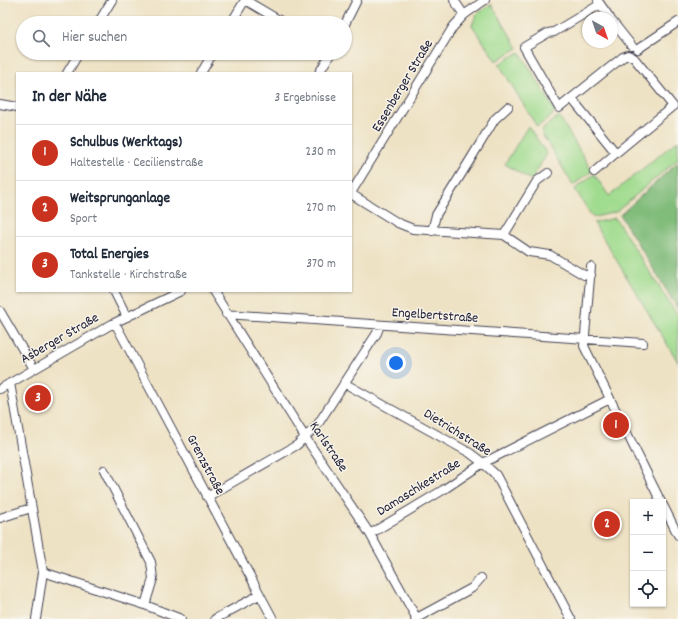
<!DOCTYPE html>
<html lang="de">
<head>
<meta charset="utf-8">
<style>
  :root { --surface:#fff; --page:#f2f2f3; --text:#1f2937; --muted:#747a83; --line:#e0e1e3; --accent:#c8321e }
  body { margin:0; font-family:Dekko,sans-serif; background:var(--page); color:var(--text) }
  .controls { position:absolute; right:12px; bottom:12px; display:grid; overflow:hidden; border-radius:0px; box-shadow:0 1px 3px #0004 }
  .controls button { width:36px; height:36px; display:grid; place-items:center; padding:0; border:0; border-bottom:1px solid var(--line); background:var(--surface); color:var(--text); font:20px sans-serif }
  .compass { position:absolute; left:582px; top:12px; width:36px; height:36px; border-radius:50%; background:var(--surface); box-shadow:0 1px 3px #0004; rotate:140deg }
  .you { position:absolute; left:396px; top:363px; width:14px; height:14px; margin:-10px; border:3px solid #fff; border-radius:50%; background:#1a73e8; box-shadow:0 0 0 6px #1a73e833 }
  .badge { display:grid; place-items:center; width:26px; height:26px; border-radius:50%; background:var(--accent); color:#fff; font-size:13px; font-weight:700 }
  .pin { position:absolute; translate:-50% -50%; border:2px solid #fff; box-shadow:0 1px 4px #0006 }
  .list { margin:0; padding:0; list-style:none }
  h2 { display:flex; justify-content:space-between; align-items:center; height:52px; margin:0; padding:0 16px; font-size:17px }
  h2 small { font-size:13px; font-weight:400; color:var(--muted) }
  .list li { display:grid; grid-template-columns:26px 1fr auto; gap:12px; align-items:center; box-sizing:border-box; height:56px; padding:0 16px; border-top:1px solid var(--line) }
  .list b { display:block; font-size:15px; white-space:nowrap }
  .list p { margin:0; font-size:13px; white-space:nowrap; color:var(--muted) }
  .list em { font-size:13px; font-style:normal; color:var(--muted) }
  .icon { flex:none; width:22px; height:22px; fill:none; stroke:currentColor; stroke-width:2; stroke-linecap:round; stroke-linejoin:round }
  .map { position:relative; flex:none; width:678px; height:619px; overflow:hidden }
  .search { position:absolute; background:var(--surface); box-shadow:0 1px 3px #0004; left:16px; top:16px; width:336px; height:44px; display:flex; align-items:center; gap:10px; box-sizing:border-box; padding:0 14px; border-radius:22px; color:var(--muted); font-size:15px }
  .panel { position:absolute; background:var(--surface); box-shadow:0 1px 3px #0004; left:16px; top:72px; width:336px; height:220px; border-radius:0px }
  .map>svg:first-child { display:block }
  .green { fill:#a0dc8f; stroke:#617f65 }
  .forest { fill:#80bc7a; stroke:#516f5a }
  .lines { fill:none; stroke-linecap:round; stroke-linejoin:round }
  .minor-casing { stroke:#413f50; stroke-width:10 }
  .minor { stroke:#fff; stroke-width:8 }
  .labels { text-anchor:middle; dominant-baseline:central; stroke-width:3; stroke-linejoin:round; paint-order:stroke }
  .street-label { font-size:14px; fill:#22223b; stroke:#f7f3e8 }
</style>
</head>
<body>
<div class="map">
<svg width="678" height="619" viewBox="0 0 678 619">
  <rect width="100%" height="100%" fill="#f7f3e8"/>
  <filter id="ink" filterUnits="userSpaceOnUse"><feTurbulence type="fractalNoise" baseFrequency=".025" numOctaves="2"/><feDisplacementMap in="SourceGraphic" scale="8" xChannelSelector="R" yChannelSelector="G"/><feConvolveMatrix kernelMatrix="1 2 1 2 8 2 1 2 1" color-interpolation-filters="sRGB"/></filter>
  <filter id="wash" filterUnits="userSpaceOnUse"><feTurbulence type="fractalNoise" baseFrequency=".012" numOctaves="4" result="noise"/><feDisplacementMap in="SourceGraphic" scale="16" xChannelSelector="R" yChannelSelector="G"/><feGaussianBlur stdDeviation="0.9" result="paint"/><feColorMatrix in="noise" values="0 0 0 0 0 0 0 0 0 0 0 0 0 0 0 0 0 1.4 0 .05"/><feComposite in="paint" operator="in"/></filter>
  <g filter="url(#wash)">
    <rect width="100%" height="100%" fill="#eee2c4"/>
    <!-- green -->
    <path class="green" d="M 491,4 L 518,48 L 496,61 L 472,25 L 477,14 Z
      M 520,52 L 555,110 L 552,116 L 537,127 L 499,64 Z
      M 559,116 L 592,171 L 573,185 L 542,134 L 542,130 Z
      M 528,126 L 547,154 L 531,180 L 505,164 Z
      M 678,140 L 678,159 L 616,212 L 595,217 L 591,215 L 575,189 L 594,174 L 609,196 Z
      M 615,218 L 678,316 L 678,362 L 594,223 Z"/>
    <!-- forest -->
    <path class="forest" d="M 678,162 L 678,309 L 620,215 Z"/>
  </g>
  <g filter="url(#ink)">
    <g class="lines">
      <defs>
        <path id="minor" d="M 454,0 L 464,15
          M 598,1 L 610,18
          M 612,21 L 632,46
          M 98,23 L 112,0
          M 231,23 L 245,0 L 284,23
          M 345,24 L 357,0
          M 638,49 L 678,22
          M 67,73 L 79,53
          M 201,73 L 213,53
          M 319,73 L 331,53
          M 572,99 L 616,153 L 673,106 L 634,58 L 628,55 L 623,57 L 559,108 L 524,47 L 548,33 L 554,32 L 599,5
          M 0,104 L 17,107
          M 594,172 L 616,153
          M 351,193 L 453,27 L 464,15 L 485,0
          M 351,194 L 398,223 L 413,229 L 504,235 L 537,181 L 548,173
          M 432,231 L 436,215 L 470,160 L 495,119 L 508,107
          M 504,235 L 529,252 L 550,255 L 584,275 L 591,275
          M 591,267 L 584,346 L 661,502
          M 114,291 L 127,317
          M 213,291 L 305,437 L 370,534 L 417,619
          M 0,311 L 34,369
          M 226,314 L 643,343
          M 115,323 L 273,619
          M 10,383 L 43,572 L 36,619
          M 344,383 L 470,453 L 483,463 L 496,475 L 571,619
          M 0,389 L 112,324 L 181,291
          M 104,470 L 151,562 L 153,579 L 145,605
          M 207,497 L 297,445 L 305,437 L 316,427 L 377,333 L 380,325
          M 663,505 L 678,535
          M 0,518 L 31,508
          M 370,534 L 443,490 L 483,463 L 610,399
          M 43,572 L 145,605 L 181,619
          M 215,619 L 259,595
          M 415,619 L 472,588 L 481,578"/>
      </defs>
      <!-- minor casing -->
      <use href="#minor" class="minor-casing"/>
      <!-- minor -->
      <use href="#minor" class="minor"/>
    </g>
  </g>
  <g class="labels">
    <!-- street labels -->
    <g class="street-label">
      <text transform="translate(403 86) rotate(-59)">Essenberger Straße</text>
      <text transform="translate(435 316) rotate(4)">Engelbertstraße</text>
      <text transform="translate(60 339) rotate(-30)">Asberger Straße</text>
      <text transform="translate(457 433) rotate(32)">Dietrichstraße</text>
      <text transform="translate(328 447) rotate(56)">Karlstraße</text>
      <text transform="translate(205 465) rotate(62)">Grenzstraße</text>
      <text transform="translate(419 488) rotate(-32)">Damaschkestraße</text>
    </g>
  </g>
</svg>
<div class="controls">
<button>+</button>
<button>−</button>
<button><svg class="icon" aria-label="locate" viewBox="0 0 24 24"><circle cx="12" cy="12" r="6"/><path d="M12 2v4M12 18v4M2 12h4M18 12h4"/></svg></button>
</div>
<svg class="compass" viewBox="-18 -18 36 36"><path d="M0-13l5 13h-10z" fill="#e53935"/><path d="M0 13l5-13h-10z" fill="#747a83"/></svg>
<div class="you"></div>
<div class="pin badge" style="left:616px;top:425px">1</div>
<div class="pin badge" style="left:607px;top:524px">2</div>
<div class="pin badge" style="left:38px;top:398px">3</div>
<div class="search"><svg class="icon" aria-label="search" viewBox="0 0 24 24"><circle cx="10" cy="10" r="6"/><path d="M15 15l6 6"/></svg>Hier suchen</div>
<section class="panel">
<h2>In der Nähe<small>3 Ergebnisse</small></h2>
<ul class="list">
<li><span class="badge">1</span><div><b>Schulbus (Werktags)</b><p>Haltestelle · Cecilienstraße</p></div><em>230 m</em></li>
<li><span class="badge">2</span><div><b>Weitsprunganlage</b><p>Sport</p></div><em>270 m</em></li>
<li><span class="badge">3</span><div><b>Total Energies</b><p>Tankstelle · Kirchstraße</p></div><em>370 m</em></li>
</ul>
</section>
</div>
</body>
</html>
